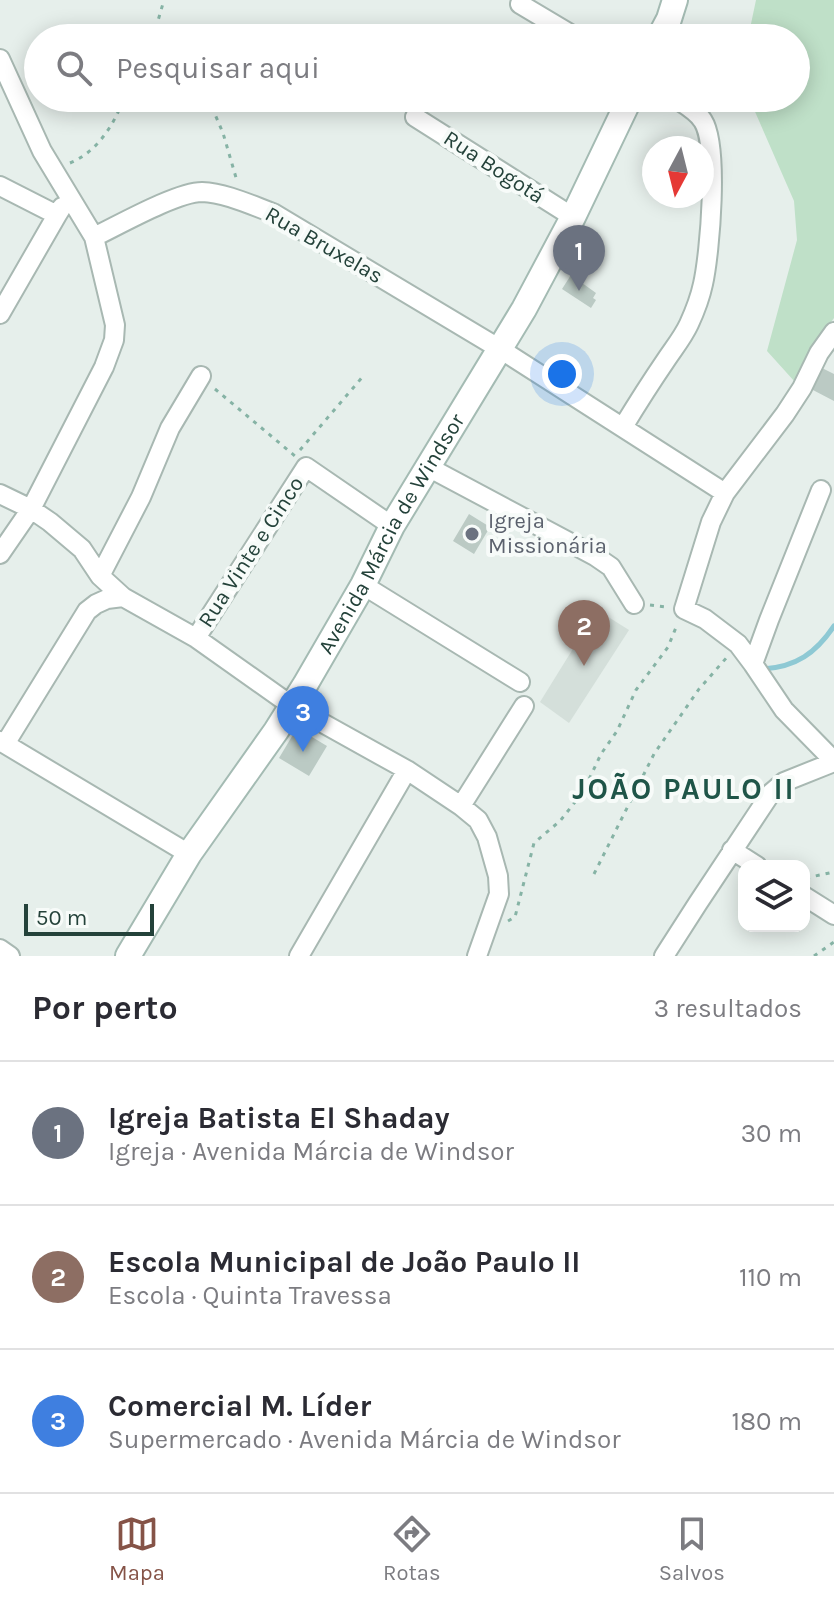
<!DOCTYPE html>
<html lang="pt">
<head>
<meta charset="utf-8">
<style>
  :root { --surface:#fff; --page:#f7f7f7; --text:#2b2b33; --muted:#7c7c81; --line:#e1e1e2; --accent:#855347 }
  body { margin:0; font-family:Karla,sans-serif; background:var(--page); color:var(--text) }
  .controls { position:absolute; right:24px; bottom:24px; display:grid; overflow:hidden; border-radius:16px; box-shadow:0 4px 20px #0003 }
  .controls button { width:72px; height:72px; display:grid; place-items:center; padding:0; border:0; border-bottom:2px solid var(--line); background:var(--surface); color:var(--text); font:40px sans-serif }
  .compass { position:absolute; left:642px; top:136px; width:72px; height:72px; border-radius:50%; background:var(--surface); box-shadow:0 4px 20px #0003; rotate:187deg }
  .scale { position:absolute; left:24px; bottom:20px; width:130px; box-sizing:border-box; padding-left:8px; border:4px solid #24423a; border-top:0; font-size:22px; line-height:28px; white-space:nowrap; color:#24423a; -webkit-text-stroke:6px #f7fbf9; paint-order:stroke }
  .you { position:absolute; left:562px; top:374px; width:28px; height:28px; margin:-20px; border:6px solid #fff; border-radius:50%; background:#1a73e8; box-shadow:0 0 0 12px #1a73e833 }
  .badge { display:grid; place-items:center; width:52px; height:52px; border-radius:50%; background:var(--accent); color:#fff; font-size:26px; font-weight:700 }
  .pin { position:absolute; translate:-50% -66px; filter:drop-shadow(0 2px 4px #0008) }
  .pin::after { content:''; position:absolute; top:42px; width:28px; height:24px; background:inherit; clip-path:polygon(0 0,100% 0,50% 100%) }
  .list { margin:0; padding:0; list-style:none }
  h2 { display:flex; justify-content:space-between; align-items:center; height:104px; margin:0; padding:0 32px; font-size:34px }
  h2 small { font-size:26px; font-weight:400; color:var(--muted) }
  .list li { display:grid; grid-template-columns:52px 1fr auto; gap:24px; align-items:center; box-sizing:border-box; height:144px; padding:0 32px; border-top:2px solid var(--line) }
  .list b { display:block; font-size:30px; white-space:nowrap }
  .list p { margin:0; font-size:26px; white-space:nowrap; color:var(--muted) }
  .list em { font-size:26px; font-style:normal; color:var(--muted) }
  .icon { flex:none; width:44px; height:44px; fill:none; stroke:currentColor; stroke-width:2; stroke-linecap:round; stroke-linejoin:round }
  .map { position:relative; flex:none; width:834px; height:956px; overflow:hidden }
  .search { position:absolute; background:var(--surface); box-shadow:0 4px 20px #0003; left:24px; right:24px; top:24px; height:88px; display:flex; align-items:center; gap:20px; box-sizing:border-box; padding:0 28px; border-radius:44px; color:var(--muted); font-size:30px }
  .sheet { height:536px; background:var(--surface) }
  nav { display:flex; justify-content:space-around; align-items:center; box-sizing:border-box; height:112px; border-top:2px solid var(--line); background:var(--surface); font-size:22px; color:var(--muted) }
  nav a { display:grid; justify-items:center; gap:4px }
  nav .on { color:var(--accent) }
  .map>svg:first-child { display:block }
  .built { fill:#d4dfda }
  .green { fill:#bfe0c8 }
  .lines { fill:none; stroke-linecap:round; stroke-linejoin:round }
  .stream { stroke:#8ec9d4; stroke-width:5 }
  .building { fill:#bbcac4 }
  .street-casing { stroke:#a8b8b2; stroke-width:22 }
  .secondary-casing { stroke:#a4bbb3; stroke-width:28 }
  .path { stroke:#86b3a5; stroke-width:3; stroke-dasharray:4 6; stroke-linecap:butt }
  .street { stroke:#fff; stroke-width:18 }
  .secondary { stroke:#fff; stroke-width:24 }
  .worship-dot { fill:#6b7280; stroke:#f7fbf9; stroke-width:3 }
  .labels { text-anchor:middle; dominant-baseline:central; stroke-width:8; stroke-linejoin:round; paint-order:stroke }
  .street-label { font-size:22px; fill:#24423a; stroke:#f7fbf9 }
  .worship-label { font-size:22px; fill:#5b616d; stroke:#f7fbf9; text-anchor:start }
  .district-label { font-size:30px; font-weight:bold; letter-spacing:2px; fill:#1f5548; stroke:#f7fbf9 }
</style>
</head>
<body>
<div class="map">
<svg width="834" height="956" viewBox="0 0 834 956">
  <rect width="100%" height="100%" fill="#e6efeb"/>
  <!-- built -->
  <path class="built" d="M 597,610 L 629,630 L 569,723 L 540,702 Z"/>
  <!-- green -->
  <path class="green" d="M 756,0 L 834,0 L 834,318 L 807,355 L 795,382 L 767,351 L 797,240 L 794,201 L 749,98 L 796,98 L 796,38 L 748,38 Z"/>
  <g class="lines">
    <!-- stream -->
    <path class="stream" d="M 763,669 C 796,667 816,653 834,626"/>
  </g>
  <!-- building -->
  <path class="building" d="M 571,275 L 596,293 L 593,298 L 596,300 L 591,308 L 562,289 Z
    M 822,368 L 834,374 L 834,401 L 811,389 Z
    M 469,514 L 490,527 L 474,554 L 453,541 Z
    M 297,728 L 327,746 L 309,776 L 279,758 Z"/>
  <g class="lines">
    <defs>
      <path id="street" d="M 520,4 L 577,38
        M 0,59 L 42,151 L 94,237 L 115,325 L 114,340 L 104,367 L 31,509 L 50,522 L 82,549 L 100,576 L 123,597
        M 415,117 L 573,217
        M 0,186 L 57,215 L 62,207
        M 94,237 C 119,225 177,192 202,192 C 226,193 251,205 273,213 L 500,349 L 725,493
        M 0,314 L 57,215
        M 834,332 L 819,353 L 802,388 L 785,414 L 725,493 L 711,522 L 684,609 L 705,619 L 738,644 L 753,664 L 784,710 L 834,761
        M 623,427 C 637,404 651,382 666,360 C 674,348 683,337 689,324 C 695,311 700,298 703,284 C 710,253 719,146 703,121 C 697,111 684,104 675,98
        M 428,467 L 595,556 L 611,567 L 634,604
        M 0,494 L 31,509 L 0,554
        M 100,576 L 141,497 L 170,428 L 201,376
        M 363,585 L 520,682
        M 196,638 L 306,467 L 392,526
        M 753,664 L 769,620 L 821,490
        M 0,741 L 189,854
        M 5,744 L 87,611 L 96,604 L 107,599 L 123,597 L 196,638 L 292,706 L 407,770 L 461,806 L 478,820 L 487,837 L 498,876 L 499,894 L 477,956
        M 461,806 L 524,706
        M 732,850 L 757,866
        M 804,896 L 834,915
        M 0,949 L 10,956
        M 299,956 L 407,770
        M 664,956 L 698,903 L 771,793 L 784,782 L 834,762"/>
      <g id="secondary">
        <path d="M 659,38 L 669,19 L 675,0"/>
        <path id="s1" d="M 128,956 L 189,854 L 276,731 L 305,685 L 363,585 L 392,526 L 524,309 L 573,217 L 630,98"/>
      </g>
    </defs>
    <!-- street casing -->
    <use href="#street" class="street-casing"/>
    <!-- secondary casing -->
    <use href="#secondary" class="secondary-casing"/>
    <!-- path -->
    <path class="path" d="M 153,38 L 164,0
      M 208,98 L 223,133 L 237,181
      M 70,163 C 97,152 114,125 124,98
      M 215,389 L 295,456
      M 300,450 L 365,374
      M 650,605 L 667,607
      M 594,874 L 654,754 L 699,689 L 728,656
      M 806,878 L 834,872
      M 508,921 L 515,917 L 534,843 L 560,821 L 583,792 L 601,754 L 617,731 L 636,690 L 668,647 L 677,625
      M 814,956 L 834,942"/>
    <!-- street -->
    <use href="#street" class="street"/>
    <!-- secondary -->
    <use href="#secondary" class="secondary"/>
  </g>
  <!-- markers -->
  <circle class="worship-dot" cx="472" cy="534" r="8"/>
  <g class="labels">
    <!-- street labels -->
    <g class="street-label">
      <text transform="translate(494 167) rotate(33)">Rua Bogotá</text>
      <text transform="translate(324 245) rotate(30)">Rua Bruxelas</text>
      <text stroke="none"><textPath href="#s1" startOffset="498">Avenida Márcia de Windsor</textPath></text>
      <text transform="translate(251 552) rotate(-57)">Rua Vinte e Cinco</text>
    </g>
    <!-- worship labels -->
    <g class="worship-label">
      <text x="488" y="521">Igreja<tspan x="488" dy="25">Missionária</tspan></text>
    </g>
    <!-- district labels -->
    <g class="district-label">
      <text x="684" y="789">JOÃO PAULO II</text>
    </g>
  </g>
</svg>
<div class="controls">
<button><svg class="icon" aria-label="layers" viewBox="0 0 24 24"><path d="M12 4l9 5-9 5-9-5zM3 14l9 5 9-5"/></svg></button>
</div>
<svg class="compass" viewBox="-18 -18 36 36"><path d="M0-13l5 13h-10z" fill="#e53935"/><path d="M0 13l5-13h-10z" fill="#7c7c81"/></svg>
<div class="scale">50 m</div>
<div class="you"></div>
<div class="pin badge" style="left:579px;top:291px;background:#6b7280">1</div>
<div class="pin badge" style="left:584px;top:666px;background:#8d6e63">2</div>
<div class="pin badge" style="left:303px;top:752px;background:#3f7fe0">3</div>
<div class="search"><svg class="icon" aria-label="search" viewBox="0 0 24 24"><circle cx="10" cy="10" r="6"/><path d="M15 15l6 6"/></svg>Pesquisar aqui</div>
</div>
<section class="sheet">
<h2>Por perto<small>3 resultados</small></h2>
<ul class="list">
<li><span class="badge" style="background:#6b7280">1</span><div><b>Igreja Batista El Shaday</b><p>Igreja · Avenida Márcia de Windsor</p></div><em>30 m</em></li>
<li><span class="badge" style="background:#8d6e63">2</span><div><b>Escola Municipal de João Paulo II</b><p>Escola · Quinta Travessa</p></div><em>110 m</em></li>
<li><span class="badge" style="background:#3f7fe0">3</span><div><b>Comercial M. Líder</b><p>Supermercado · Avenida Márcia de Windsor</p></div><em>180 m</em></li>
</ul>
</section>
<nav>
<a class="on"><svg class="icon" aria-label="map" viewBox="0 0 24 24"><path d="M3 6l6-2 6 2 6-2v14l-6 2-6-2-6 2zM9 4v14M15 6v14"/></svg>Mapa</a>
<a><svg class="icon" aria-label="directions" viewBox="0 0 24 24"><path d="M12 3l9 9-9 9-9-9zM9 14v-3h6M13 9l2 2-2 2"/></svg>Rotas</a>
<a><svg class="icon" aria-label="saved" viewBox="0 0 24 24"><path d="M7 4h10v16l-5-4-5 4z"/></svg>Salvos</a>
</nav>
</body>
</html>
